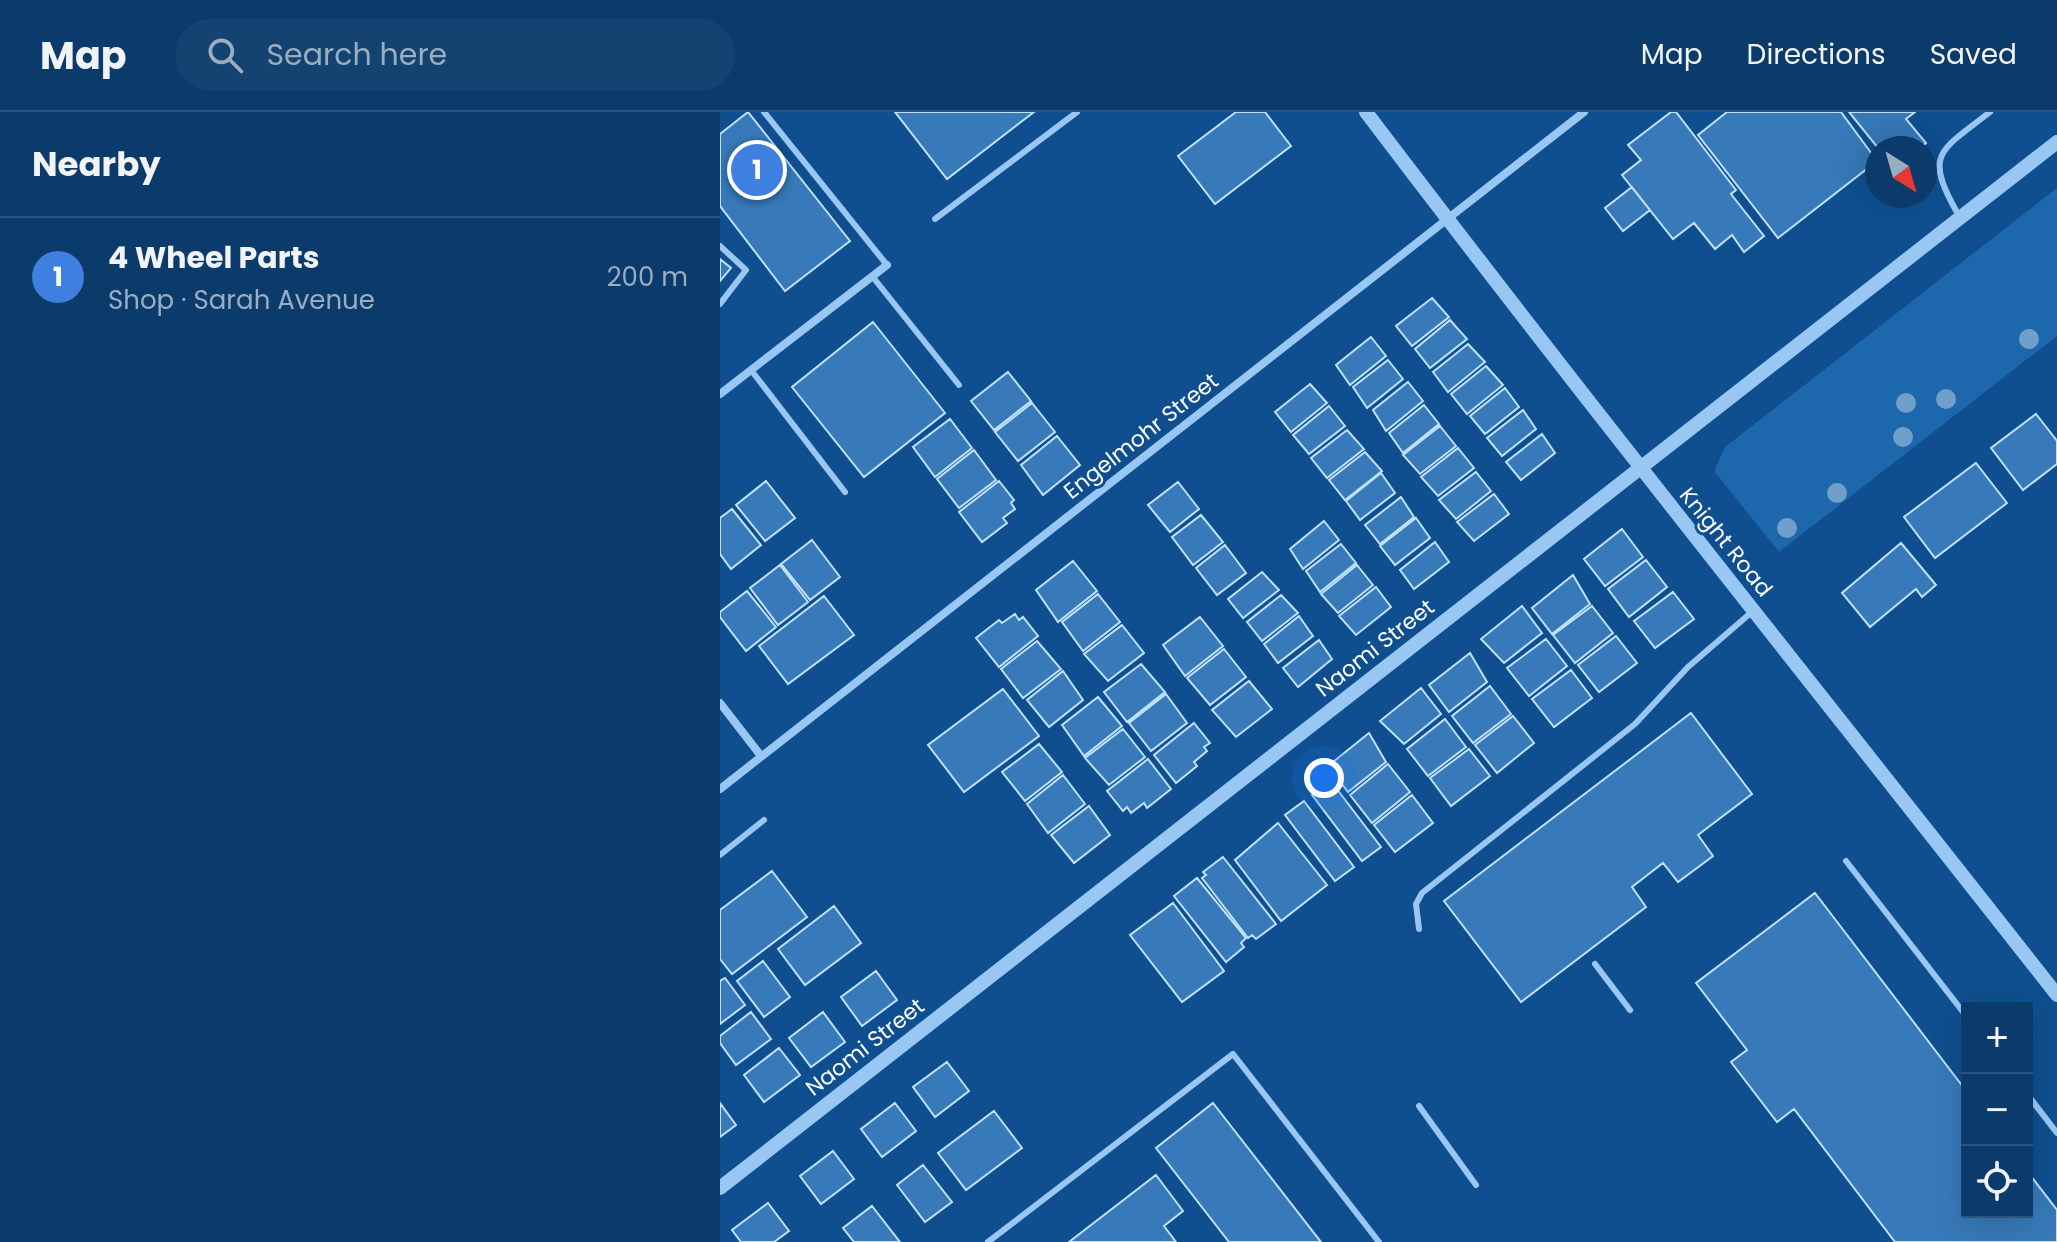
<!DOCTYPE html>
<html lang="en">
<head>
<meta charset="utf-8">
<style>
  :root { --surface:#0b3b6b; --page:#144271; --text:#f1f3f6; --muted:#9aadc1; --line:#2b557e; --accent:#90b9f0 }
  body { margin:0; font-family:Poppins,sans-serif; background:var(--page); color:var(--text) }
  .controls { position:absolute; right:24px; bottom:24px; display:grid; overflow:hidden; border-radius:0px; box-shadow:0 8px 32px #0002 }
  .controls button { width:72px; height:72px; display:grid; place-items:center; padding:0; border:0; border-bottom:2px solid var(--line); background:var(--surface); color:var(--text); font:40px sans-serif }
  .compass { position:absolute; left:1145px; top:24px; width:72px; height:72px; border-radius:50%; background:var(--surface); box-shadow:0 8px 32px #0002; rotate:143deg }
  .you { position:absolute; left:604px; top:666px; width:28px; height:28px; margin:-20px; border:6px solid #fff; border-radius:50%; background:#1a73e8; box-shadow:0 0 0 12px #1a73e833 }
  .badge { display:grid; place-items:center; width:52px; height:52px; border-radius:50%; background:var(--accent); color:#fff; font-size:26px; font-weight:700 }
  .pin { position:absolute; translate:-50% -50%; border:4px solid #fff; box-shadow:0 2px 8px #0006 }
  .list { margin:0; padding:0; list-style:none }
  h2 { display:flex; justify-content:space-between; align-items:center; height:104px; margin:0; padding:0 32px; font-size:34px }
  h2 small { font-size:26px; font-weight:400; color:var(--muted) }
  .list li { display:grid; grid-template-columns:52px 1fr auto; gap:24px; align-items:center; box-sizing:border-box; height:120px; padding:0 32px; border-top:2px solid var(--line) }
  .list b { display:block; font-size:30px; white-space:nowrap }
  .list p { margin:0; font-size:26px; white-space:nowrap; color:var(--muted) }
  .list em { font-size:26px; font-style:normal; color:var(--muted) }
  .icon { flex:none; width:44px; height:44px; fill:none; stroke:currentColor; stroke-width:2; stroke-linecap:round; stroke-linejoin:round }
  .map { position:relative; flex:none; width:1337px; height:1130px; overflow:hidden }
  header { display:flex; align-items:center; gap:48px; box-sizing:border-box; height:112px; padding:0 40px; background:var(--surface); border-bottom:2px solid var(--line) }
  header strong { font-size:38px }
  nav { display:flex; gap:44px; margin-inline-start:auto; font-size:28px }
  .search { width:560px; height:72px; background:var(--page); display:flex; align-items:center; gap:20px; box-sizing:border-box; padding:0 28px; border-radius:44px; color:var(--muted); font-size:30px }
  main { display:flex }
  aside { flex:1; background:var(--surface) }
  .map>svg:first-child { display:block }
  .green { fill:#1d67ac }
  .building { fill:#3779b9; stroke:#bfe0fe; stroke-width:2 }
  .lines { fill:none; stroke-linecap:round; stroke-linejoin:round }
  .service { stroke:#98c7f3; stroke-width:6 }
  .minor { stroke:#98c7f3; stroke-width:8 }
  .tertiary { stroke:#98c7f3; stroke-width:14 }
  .tree { fill:#709fcc }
  .labels { text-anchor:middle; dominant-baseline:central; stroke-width:6; stroke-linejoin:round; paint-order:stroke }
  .street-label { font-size:22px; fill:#fff; stroke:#0f4f8f }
</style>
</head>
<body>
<header>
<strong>Map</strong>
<div class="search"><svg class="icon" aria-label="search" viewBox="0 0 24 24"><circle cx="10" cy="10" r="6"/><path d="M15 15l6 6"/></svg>Search here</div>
<nav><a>Map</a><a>Directions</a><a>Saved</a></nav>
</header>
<main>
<aside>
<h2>Nearby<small></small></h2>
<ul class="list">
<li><span class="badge" style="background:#3f7fe0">1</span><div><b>4 Wheel Parts</b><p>Shop · Sarah Avenue</p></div><em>200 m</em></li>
</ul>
</aside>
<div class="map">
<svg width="1337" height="1130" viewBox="0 0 1337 1130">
  <rect width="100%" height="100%" fill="#0f4f8f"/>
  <!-- green -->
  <path class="green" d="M 1337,76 L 1337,224 L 1059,440 L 994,359 L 1005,335 Z"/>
  <!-- building -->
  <path class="building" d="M 28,0 L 130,129 L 65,179 L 0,94 L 0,22 Z
    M 175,0 L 314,0 L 227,67 Z
    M 516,0 L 545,0 L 571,34 L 495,92 L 458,44 Z
    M 951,0 L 956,0 L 1016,78 L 1011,82 L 1044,124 L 1024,140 L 1012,123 L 995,137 L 974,111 L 953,127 L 902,63 L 921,48 L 908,33 Z
    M 1007,0 L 1121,0 L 1157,49 L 1058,126 L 978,23 Z
    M 1129,0 L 1195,0 L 1186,7 L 1206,31 L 1200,36 L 1158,36 Z
    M 912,75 L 930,98 L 903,119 L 885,96 Z
    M 0,147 L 11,156 L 0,169 Z
    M 712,186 L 729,205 L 692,234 L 676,214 Z
    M 730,208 L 747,227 L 710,256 L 695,237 Z
    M 153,210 L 225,301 L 144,365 L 72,275 Z
    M 651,225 L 666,244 L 630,273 L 616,253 Z
    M 748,232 L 765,250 L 728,280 L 713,260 Z
    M 668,248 L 683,267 L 647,296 L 633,275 Z
    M 766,254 L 783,273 L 747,302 L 731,282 Z
    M 288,260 L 311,289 L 274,318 L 251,289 Z
    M 688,270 L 703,289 L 666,319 L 653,298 Z
    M 590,272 L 607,291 L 571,320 L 555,300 Z
    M 785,276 L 799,295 L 765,322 L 750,304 Z
    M 312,291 L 335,320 L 298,349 L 275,320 Z
    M 704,293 L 719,312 L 683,341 L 669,321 Z
    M 609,294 L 625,314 L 589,342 L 573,323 Z
    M 803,298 L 816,317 L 782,344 L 767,326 Z
    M 1316,302 L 1337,329 L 1337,352 L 1303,378 L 1271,336 Z
    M 230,307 L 252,336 L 215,365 L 193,335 Z
    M 720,314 L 736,334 L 700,362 L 683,343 Z
    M 627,318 L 644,337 L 607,366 L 591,346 Z
    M 822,322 L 835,341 L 801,368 L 786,350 Z
    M 337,324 L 360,353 L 323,383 L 301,353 Z
    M 738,336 L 754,356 L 718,384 L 701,365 Z
    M 254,338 L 276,368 L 239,396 L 217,367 Z
    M 645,340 L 662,359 L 625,388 L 609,368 Z
    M 1256,351 L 1287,391 L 1215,446 L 1184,405 Z
    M 756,360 L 771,379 L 736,407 L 719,388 Z
    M 661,361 L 675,381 L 640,408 L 626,389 Z
    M 46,369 L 75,406 L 45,429 L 16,393 Z
    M 279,369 L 294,388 L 291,391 L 295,397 L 283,406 L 287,411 L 262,430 L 239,400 Z
    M 458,370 L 479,397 L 450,420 L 428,393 Z
    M 774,382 L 789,402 L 754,429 L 737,410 Z
    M 681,385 L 694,405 L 660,432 L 645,413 Z
    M 12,397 L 41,433 L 11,457 L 0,442 L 0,406 Z
    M 481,403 L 503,430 L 473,453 L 452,425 Z
    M 696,406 L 710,426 L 675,453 L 660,434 Z
    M 604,409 L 619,428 L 583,457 L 570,437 Z
    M 902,417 L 923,445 L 885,474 L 864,447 Z
    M 92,428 L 120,465 L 90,488 L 61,452 Z
    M 715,430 L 729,450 L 694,477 L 680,458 Z
    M 1181,431 L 1216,473 L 1202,485 L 1196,477 L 1150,515 L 1122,481 Z
    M 621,432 L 636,451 L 600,480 L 586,459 Z
    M 505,433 L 526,461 L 497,483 L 476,456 Z
    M 926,448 L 947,475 L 909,505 L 888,477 Z
    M 353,449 L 377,479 L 338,510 L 316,478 Z
    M 60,453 L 88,490 L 58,513 L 30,476 Z
    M 637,453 L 653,473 L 618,501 L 601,482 Z
    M 542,460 L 559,478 L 523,506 L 508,487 Z
    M 853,463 L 870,492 L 832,522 L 812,496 Z
    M 656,475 L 671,495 L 636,523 L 619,504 Z
    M 27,479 L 56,515 L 26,539 L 0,505 L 0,500 Z
    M 953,480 L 974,507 L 935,536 L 914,509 Z
    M 378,482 L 400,510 L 363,539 L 342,510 Z
    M 561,483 L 578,501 L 542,529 L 527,510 Z
    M 104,484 L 134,523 L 68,572 L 39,534 Z
    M 802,494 L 822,521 L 784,551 L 761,527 Z
    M 872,494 L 893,521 L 855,551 L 833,523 Z
    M 295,502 L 299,508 L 303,505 L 318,524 L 279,555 L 256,526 L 279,508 L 282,511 Z
    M 579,504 L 593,524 L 558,551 L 544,532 Z
    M 480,505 L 503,534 L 465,564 L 443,533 Z
    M 402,513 L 424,541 L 388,569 L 364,542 Z
    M 896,524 L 917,551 L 879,580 L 858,553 Z
    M 826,527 L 847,554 L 809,584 L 787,556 Z
    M 599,528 L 612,547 L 578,575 L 563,556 Z
    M 317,529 L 341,557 L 303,586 L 281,557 Z
    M 504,537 L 526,565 L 490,593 L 467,566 Z
    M 750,541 L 767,570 L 729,600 L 709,573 Z
    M 421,552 L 445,580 L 407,610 L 384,580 Z
    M 851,558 L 872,586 L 834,615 L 812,587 Z
    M 343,559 L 363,588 L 329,615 L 307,588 Z
    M 529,569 L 552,597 L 516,625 L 492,598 Z
    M 770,574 L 791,602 L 753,631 L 732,604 Z
    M 701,576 L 721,602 L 684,632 L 660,609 Z
    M 283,577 L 319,624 L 244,680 L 208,633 Z
    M 446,582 L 467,611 L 431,639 L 409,611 Z
    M 378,585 L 402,614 L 364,644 L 342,613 Z
    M 971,601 L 1032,682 L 978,723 L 993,744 L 958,770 L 943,751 L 912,775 L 926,795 L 801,890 L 724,789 Z
    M 793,604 L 814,631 L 777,661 L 755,633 Z
    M 725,607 L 746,635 L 708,664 L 687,637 Z
    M 474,611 L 490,631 L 484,635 L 487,639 L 474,650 L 477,654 L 456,671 L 434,643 Z
    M 403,617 L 425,645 L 389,673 L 365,646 Z
    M 649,621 L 666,650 L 628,680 L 608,654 Z
    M 319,632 L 342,660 L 305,689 L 282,660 Z
    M 749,637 L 770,664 L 731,694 L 710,666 Z
    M 428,647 L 451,677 L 427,696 L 424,691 L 411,701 L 407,695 L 403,699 L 387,679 Z
    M 668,652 L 690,680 L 652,711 L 630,683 Z
    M 343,663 L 365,692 L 328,721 L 307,692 Z
    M 610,668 L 661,735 L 642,749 L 592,683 Z
    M 692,683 L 713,711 L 675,740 L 654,713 Z
    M 584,689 L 634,755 L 615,769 L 565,703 Z
    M 369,694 L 390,723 L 354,751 L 331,723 Z
    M 558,711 L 607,773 L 561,809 L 515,748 Z
    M 503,745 L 556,812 L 536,827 L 532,823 L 528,826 L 482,766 L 486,763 L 483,760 Z
    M 52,759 L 87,805 L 12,862 L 0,847 L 0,798 Z
    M 477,766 L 526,826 L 521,831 L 524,835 L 506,850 L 454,784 Z
    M 1095,781 L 1247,980 L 1247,1100 L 1307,1100 L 1307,1059 L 1337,1098 L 1337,1130 L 1175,1130 L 1074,997 L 1057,1010 L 1011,950 L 1027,938 L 976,871 Z
    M 453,791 L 504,859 L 462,890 L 410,823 Z
    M 114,794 L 141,831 L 85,873 L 58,837 Z
    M 43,849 L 70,885 L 44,905 L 17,869 Z
    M 156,859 L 177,888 L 142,914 L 121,885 Z
    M 5,866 L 25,893 L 0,912 L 0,869 Z
    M 31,900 L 51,927 L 16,953 L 0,931 L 0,924 Z
    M 103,900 L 125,930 L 91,955 L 69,926 Z
    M 59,936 L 80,963 L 44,990 L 24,963 Z
    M 227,950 L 249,979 L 215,1005 L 193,975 Z
    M 0,991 L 16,1013 L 0,1025 Z
    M 175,991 L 196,1019 L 162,1045 L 141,1017 Z
    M 493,991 L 601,1130 L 509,1130 L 436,1036 Z
    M 274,999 L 302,1036 L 246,1078 L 218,1041 Z
    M 113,1039 L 134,1067 L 101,1092 L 80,1064 Z
    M 203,1053 L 232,1090 L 205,1110 L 177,1073 Z
    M 436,1063 L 463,1099 L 444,1114 L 456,1130 L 349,1130 Z
    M 48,1091 L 69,1119 L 54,1130 L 21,1130 L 12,1118 Z
    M 152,1094 L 180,1130 L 134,1130 L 123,1116 Z"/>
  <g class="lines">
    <!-- service -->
    <path class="service" d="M 44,0 L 167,153
      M 1239,104 C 1203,41 1219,40 1270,0
      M 215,107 L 357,0
      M 0,134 L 26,158 L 0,192
      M 152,164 L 239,273
      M 31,258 L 125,380
      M 0,743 L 44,708
      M 1126,749 L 1247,905
      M 699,817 L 696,792 L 702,781 L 915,612 L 968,555 L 1033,499
      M 875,852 L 910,898
      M 1307,982 L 1337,1021
      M 699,994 L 756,1073
      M 268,1130 L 513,942 L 659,1130"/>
    <!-- minor -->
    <path class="minor" d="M 0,282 L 167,153
      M 0,591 L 41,644
      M 0,677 L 864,0"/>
    <!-- tertiary -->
    <path class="tertiary" d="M 646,0 C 872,298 1106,589 1337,883
      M 0,1076 L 1337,30"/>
  </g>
  <!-- trees -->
  <g class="tree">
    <circle cx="1309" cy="227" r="10"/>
    <circle cx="1226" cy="287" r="10"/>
    <circle cx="1186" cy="291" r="10"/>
    <circle cx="1183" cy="325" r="10"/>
    <circle cx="1117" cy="381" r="10"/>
    <circle cx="1067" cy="416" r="10"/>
  </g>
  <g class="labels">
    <!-- street labels -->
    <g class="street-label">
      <text transform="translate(421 324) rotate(-38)">Engelmohr Street</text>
      <text transform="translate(1006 430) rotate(51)">Knight Road</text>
      <text transform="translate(655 536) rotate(-38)">Naomi Street</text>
      <text transform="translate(145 935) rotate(-38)">Naomi Street</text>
    </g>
  </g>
</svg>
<div class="controls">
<button>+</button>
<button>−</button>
<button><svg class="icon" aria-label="locate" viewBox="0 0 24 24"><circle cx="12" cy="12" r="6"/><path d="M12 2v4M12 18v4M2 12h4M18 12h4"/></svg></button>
</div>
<svg class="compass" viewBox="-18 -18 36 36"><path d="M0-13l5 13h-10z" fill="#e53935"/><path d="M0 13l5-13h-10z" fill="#9aadc1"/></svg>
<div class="you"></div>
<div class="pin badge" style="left:37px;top:58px;background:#3f7fe0">1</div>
</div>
</main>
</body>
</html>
